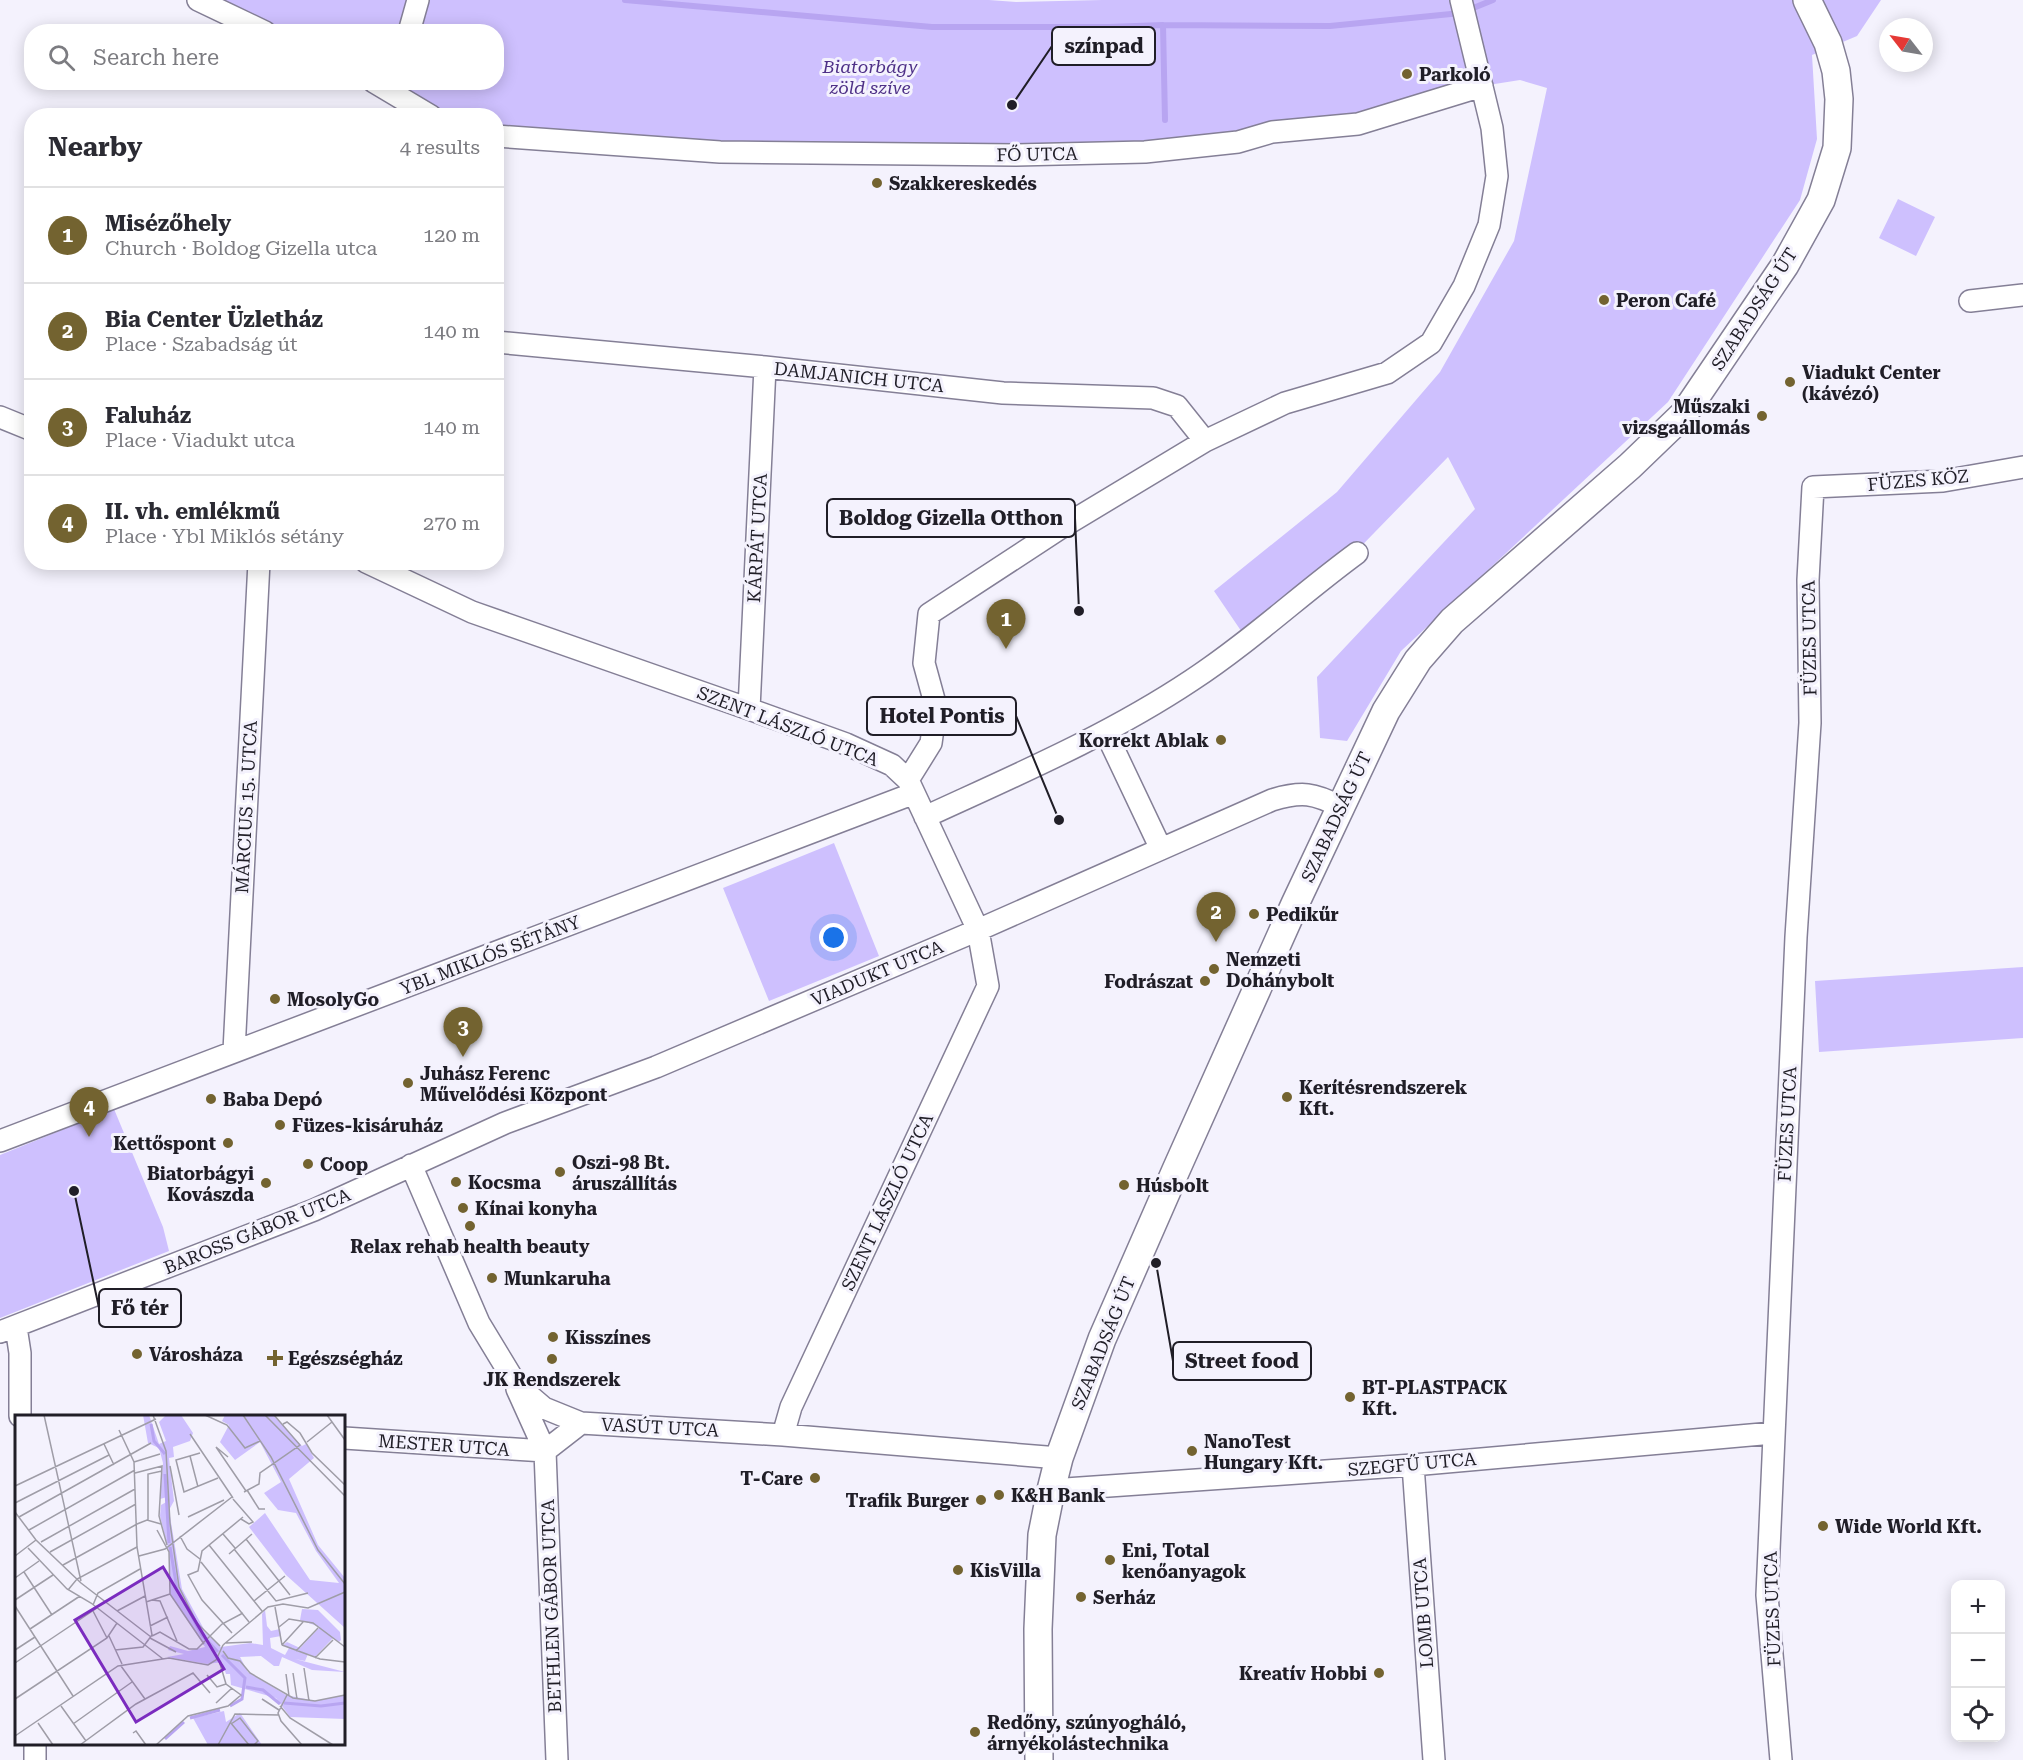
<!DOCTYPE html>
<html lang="en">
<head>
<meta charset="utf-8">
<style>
  :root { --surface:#fff; --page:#f7f7f7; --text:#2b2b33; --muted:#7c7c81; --line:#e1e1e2; --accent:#736330 }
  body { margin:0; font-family:"Roboto Serif",serif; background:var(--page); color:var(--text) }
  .controls { position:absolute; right:18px; bottom:18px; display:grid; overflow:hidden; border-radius:12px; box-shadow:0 3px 15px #0003 }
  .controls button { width:54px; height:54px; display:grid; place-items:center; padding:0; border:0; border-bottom:2px solid var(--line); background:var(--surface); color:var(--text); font:30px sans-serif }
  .compass { position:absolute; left:1879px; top:18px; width:54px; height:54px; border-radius:50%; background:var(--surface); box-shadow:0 3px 15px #0003; rotate:301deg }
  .you { position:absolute; left:834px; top:938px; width:21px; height:21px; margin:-15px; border:4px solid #fff; border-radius:50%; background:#1a73e8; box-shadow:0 0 0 9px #1a73e833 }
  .badge { display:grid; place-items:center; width:39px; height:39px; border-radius:50%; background:var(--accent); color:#fff; font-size:20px; font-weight:700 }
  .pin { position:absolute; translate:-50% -50px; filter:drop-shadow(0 2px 3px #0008) }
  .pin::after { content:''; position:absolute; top:32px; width:21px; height:18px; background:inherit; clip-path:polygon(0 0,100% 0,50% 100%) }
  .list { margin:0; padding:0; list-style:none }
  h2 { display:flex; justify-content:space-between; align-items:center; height:78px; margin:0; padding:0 24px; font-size:26px }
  h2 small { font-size:20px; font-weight:400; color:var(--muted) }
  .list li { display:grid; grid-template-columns:39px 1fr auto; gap:18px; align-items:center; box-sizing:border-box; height:96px; padding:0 24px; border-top:2px solid var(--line) }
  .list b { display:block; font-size:22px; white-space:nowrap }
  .list p { margin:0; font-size:20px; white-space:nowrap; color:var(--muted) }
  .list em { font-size:20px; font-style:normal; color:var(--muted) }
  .icon { flex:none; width:33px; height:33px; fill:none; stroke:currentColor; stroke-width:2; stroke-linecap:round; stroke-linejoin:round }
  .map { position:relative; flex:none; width:2023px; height:1760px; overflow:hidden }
  .search { position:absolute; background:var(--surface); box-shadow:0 3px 15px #0003; left:24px; top:24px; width:480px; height:66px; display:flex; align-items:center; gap:15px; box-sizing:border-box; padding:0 21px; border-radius:24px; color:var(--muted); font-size:22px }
  .panel { position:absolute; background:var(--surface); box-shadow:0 3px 15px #0003; left:24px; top:108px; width:480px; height:462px; border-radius:24px }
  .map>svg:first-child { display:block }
  .green { fill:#cec0fe }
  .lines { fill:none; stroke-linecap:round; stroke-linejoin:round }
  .stream { stroke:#b8a5f1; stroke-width:6 }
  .minor-casing { stroke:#847f96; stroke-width:24 }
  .major-casing { stroke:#847f96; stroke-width:30 }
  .minor { stroke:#fff; stroke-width:21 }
  .major { stroke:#fff; stroke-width:27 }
  .poi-dot { fill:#736330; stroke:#f4f2fd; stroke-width:2 }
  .labels { text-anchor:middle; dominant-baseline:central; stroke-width:6; stroke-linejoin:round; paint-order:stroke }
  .park-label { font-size:18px; font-style:italic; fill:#4e3087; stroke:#f4f2fd }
  .poi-label { font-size:18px; font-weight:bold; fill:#201e27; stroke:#f4f2fd; text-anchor:start }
  .street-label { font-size:18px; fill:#201e27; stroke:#f4f2fd }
  .inset-river { fill:none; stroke:#b8a5f1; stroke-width:3 }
  .inset-road { fill:none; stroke:#9f9da7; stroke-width:1.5 }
  .view { fill:#7b2cbf; fill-opacity:0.15; stroke:#7b2cbf; stroke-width:3 }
  .inset-edge { fill:none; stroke:#201e27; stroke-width:3 }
  .leader { fill:none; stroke:#201e27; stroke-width:2 }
  .callout-dot { fill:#201e27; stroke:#f4f2fd; stroke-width:2 }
  .callout { fill:#f4f2fd; stroke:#201e27; stroke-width:2 }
  .callout-label { font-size:20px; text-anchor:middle; font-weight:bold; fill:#201e27 }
</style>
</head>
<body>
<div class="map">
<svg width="2023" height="1760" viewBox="0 0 2023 1760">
  <rect width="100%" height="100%" fill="#f4f2fd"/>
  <!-- green -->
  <path class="green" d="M 198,0 L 989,0 L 1016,2 L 1102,0 L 1881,0 L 1857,36 L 1812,55 L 1817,139 L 1800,200 L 1668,402 L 1401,651 L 1347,741 L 1320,738 L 1317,677 L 1475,509 L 1448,457 L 1338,570 L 1252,647 L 1214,591 L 1337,492 L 1440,372 L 1514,241 L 1547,88 L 1520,80 L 1482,86 L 1373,120 L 1016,155 L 497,136 L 496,116 L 424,115 L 360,83 L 496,82 L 496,32 L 259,31 Z
    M 1898,199 L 1935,217 L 1916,256 L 1879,238 Z
    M 834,843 L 879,956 L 769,1001 L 723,888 Z
    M 2023,967 L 2023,1038 L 1819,1052 L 1815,981 Z
    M 114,1109 L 163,1227 L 169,1251 L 0,1318 L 0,1155 Z"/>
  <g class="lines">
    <!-- stream -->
    <path class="stream" d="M 625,0 L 932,27 L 1109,27 L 1163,25 L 1330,26 L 1461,13 L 1493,0
      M 1163,25 L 1165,120"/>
    <defs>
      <path id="minor" d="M 198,0 L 265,32
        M 409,32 L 418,0
        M 374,82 L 431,116
        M 496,136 L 720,152 L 1016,155 L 1145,152 L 1238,142 L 1272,132 L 1358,124 L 1482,86
        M 1970,301 L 2023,295
        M 496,342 L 765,367 L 1003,393 L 1153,398 L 1177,406 L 1205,441
        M 0,417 L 32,430
        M 366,562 L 472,612 L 749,709 L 846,744 L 892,765 L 908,780 L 978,930 L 988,986 L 791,1407 L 783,1435
        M 749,709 L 765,367
        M 1106,733 L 1161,849
        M 908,780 L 931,743 L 936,707 L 924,663 L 929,614 L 1059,529 L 1205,441 L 1285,403 L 1387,373 L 1431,343 L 1464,286 L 1489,225 L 1497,176 L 1492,128 L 1461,0
        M 925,817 C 1016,775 1108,736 1192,680 C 1250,642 1301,594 1357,553
        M 234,1051 L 259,562
        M 0,1141 L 912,794
        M 411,1165 L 479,1323 L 516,1384 L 544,1408 L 581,1423 L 783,1435 L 1059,1458
        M 16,1327 L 20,1353 L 20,1416
        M 0,1332 L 314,1210 L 505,1123 L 656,1067 L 978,930 L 1272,800 C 1302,791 1314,793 1341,807
        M 517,1389 L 545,1451 L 557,1760
        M 344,1438 L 545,1451
        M 545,1451 L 581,1423
        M 1413,1465 L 1434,1760
        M 1051,1490 L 1413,1465 L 1773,1433
        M 35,1744 L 35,1760
        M 1781,1760 L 1767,1595 L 1796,937 L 1810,723 L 1808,580 L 1813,487 L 1943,481 L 2023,467"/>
      <path id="major" d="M 1039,1760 L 1038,1629 L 1042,1535 L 1051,1490 L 1059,1458 L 1102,1339 L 1176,1170 L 1295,904 L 1386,711 L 1418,660 L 1452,621 L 1630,466 L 1684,414 L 1785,265 L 1821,200 L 1837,148 L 1839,99 L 1836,71 L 1828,43 L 1807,0"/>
    </defs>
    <!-- minor casing -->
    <use href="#minor" class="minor-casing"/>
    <!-- major casing -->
    <use href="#major" class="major-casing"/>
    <!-- minor -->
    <use href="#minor" class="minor"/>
    <!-- major -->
    <use href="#major" class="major"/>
  </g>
  <!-- markers -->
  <g class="poi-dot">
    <circle cx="1407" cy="74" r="6"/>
    <circle cx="877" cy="183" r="6"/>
    <circle cx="1604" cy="300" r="6"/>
    <circle cx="1790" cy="382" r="6"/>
    <circle cx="1762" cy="416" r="6"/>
    <circle cx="1221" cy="740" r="6"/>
    <circle cx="1254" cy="914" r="6"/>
    <circle cx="1214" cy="969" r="6"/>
    <circle cx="1205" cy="981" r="6"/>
    <circle cx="275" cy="999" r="6"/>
    <circle cx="408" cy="1083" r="6"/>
    <circle cx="1287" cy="1097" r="6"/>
    <circle cx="211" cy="1099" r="6"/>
    <circle cx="280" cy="1125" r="6"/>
    <circle cx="228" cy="1143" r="6"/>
    <circle cx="308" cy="1164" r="6"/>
    <circle cx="560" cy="1172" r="6"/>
    <circle cx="456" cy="1182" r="6"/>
    <circle cx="266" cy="1183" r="6"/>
    <circle cx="1124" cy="1185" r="6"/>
    <circle cx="463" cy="1208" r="6"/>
    <circle cx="470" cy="1226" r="6"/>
    <circle cx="492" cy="1278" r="6"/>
    <circle cx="553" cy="1337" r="6"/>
    <circle cx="137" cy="1354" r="6"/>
    <path d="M272 1349h6v6h6v6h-6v6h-6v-6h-6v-6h6z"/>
    <circle cx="552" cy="1359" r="6"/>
    <circle cx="1350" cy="1397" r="6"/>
    <circle cx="1192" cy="1451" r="6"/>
    <circle cx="815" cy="1478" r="6"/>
    <circle cx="999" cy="1495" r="6"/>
    <circle cx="981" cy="1500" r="6"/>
    <circle cx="1823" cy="1526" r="6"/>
    <circle cx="1110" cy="1560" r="6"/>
    <circle cx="958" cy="1570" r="6"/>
    <circle cx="1081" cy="1597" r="6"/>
    <circle cx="1379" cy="1673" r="6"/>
    <circle cx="975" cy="1732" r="6"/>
  </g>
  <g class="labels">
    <!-- park labels -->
    <g class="park-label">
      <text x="870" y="66">Biatorbágy<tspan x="870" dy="21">zöld szíve</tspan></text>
    </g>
    <!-- poi labels -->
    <g class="poi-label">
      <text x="1419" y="74">Parkoló</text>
      <text x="889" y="183">Szakkereskedés</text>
      <text x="1616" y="300">Peron Café</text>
      <text x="1802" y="372">Viadukt Center<tspan x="1802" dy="21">(kávézó)</tspan></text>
      <text x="1750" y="406" text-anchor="end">Műszaki<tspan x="1750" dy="21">vizsgaállomás</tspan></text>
      <text x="1209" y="740" text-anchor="end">Korrekt Ablak</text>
      <text x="1266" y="914">Pedikűr</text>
      <text x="1226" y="959">Nemzeti<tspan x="1226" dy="21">Dohánybolt</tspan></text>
      <text x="1193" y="981" text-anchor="end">Fodrászat</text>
      <text x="287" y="999">MosolyGo</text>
      <text x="420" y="1073">Juhász Ferenc<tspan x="420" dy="21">Művelődési Központ</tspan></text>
      <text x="1299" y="1087">Kerítésrendszerek<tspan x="1299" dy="21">Kft.</tspan></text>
      <text x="223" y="1099">Baba Depó</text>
      <text x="292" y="1125">Füzes-kisáruház</text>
      <text x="216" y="1143" text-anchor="end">Kettőspont</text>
      <text x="572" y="1162">Oszi-98 Bt.<tspan x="572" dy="21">áruszállítás</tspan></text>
      <text x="320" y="1164">Coop</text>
      <text x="254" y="1173" text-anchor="end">Biatorbágyi<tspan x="254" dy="21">Kovászda</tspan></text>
      <text x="468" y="1182">Kocsma</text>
      <text x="1136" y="1185">Húsbolt</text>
      <text x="475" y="1208">Kínai konyha</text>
      <text x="470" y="1246" text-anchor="middle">Relax rehab health beauty</text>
      <text x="504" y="1278">Munkaruha</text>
      <text x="565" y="1337">Kisszínes</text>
      <text x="149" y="1354">Városháza</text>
      <text x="288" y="1358">Egészségház</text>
      <text x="552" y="1379" text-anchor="middle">JK Rendszerek</text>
      <text x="1362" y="1387">BT-PLASTPACK<tspan x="1362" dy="21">Kft.</tspan></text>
      <text x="1204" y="1441">NanoTest<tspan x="1204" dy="21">Hungary Kft.</tspan></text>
      <text x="803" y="1478" text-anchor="end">T-Care</text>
      <text x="1011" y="1495">K&amp;H Bank</text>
      <text x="969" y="1500" text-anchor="end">Trafik Burger</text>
      <text x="1835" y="1526">Wide World Kft.</text>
      <text x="1122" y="1550">Eni, Total<tspan x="1122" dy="21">kenőanyagok</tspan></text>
      <text x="970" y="1570">KisVilla</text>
      <text x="1093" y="1597">Serház</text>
      <text x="1367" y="1673" text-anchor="end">Kreatív Hobbi</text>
      <text x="987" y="1722">Redőny, szúnyogháló,<tspan x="987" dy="21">árnyékolástechnika</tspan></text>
    </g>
    <!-- street labels -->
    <g class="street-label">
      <text transform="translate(1037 154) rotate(-1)">FŐ UTCA</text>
      <text transform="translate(1754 309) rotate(-57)">SZABADSÁG ÚT</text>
      <text transform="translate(859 377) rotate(6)">DAMJANICH UTCA</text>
      <text transform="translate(1918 480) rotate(-5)">FÜZES KÖZ</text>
      <text transform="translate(757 538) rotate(-87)">KÁRPÁT UTCA</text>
      <text transform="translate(1809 638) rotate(-91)">FÜZES UTCA</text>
      <text transform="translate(788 726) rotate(21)">SZENT LÁSZLÓ UTCA</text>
      <text transform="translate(246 807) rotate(-87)">MÁRCIUS 15. UTCA</text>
      <text transform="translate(1336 817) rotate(-65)">SZABADSÁG ÚT</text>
      <text transform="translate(490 955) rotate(-21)">YBL MIKLÓS SÉTÁNY</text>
      <text transform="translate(877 973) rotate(-23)">VIADUKT UTCA</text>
      <text transform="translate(1787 1124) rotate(-87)">FÜZES UTCA</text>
      <text transform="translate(887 1202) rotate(-65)">SZENT LÁSZLÓ UTCA</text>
      <text transform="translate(257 1231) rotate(-22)">BAROSS GÁBOR UTCA</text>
      <text transform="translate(1103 1343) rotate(-68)">SZABADSÁG ÚT</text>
      <text transform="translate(660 1427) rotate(3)">VASÚT UTCA</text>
      <text transform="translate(444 1445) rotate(4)">MESTER UTCA</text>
      <text transform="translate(1412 1464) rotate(-5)">SZEGFŰ UTCA</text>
      <text transform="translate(551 1606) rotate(-92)">BETHLEN GÁBOR UTCA</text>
      <text transform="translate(1772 1609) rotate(-92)">FÜZES UTCA</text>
      <text transform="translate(1423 1613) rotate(-94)">LOMB UTCA</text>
    </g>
  </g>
  <!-- overview -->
  <g transform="translate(15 1415)">
    <rect width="330" height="330" fill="#f4f2fd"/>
    <path d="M 128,0 L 134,0 L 144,29 L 151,26 L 144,7 L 151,0 L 166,0 L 178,18 L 175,26 L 158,32 L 159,42 L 154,43 L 159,86 L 154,95 L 167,174 L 190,216 L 184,212 L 206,232 L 235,228 L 248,230 L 247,199 L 250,195 L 252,211 L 256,216 L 265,214 L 266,221 L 255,223 L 256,233 L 270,240 L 274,233 L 268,230 L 272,227 L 285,233 L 305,212 L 285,205 L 287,194 L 303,195 L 325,217 L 326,225 L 324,227 L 318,223 L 300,242 L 293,239 L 290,246 L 280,244 L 330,257 L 297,255 L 267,242 L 264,251 L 259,251 L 246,241 L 225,242 L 233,257 L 271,280 L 300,286 L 330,280 L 330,304 L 275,302 L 261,283 L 216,270 L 215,259 L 211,259 L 207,247 L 192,249 L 152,242 L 169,239 L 153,235 L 155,231 L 173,236 L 190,232 L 155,179 L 154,137 L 145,101 L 146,90 L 153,86 L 152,82 L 145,84 L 148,48 L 144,33 L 133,28 ZM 210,0 L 258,0 L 287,31 L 291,29 L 299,43 L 274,64 L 303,130 L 330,163 L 330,213 L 271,160 L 234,112 L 250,98 L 295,165 L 324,168 L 301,136 L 281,98 L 263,95 L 249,78 L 266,67 L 245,27 L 220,45 L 205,27 L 214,10 L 207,6 ZM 209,296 L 211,307 L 225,298 L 247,330 L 193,330 L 178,303 Z" fill="#cec0fe"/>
    <path class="inset-river" d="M 136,9 L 139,26 L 150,39M 150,59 L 154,128M 155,132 L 162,174 L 187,220 L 203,237M 207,240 L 230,263 L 227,284 L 215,291M 231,272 L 248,275 L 265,289M 269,288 L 306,291 L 330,288M 175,303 L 205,295M 150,324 L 169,307"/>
    <path class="inset-road" d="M 29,0 L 66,166M 138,0 L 151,36 L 155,108 L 164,172 L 182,208 L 205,231M 190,0 L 212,10 L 230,33 L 245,26M 228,0 L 256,42 L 303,135 L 330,169M 250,0 L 330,81M 312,0 L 330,25M 268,9 L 272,7 L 285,18 L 297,38 L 330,70M 175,19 L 218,83M 292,27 L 317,7M 89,29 L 99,50M 185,38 L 161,45 L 169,77 L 203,63M 175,41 L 183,72M 213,42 L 201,32 L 231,76M 119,47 L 145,39M 155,51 L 164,100M 120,58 L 147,51 L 144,101 L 152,130M 0,71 L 141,4M 232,75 L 244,94 L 250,94M 229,77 L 244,69 L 245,58 L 285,30 L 259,0M 218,84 L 238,107 L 234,109 L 226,104M 0,88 L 94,40M 0,97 L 21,125 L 66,168 L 136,222M 4,102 L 136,28M 173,102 L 209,85M 133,105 L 133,59 L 147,56M 14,115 L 120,55M 142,115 L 154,137 L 155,179 L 189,229M 208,119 L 220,133M 165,121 L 172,134 L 185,144M 231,124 L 275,180M 26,127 L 120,74M 194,130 L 247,196M 13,133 L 52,174 L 76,188 L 148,244M 219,134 L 261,186 L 293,178M 35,137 L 121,89M 214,139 L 237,119M 0,141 L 21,125M 124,141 L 150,134 L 217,82M 186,147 L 234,207M 48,150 L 122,109 L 132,105 L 146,109M 9,157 L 37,200M 0,163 L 24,146M 53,175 L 62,164 L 122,132M 0,185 L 38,160M 137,185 L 145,186 L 162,226M 239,186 L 270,161M 131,187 L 155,179M 78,190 L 83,178 L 125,154M 0,191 L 58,281M 260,192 L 267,230M 78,196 L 92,223M 102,196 L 130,181M 135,211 L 153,202M 264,212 L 274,204 L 298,208 L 330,232M 15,214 L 65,181M 217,218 L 187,185 L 173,160 L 183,156 L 187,136 L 228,102M 94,221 L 107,249M 137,221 L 145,217 L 174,234 L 182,234 L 207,209 L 228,198M 135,223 L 161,237M 211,228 L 237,227M 208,230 L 253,192 L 268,189 L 293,193 L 330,177M 267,230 L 305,244 L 330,247M 267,230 L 288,207M 0,235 L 20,222M 100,235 L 128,232 L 137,220 L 122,132 L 119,47 L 104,15M 208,236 L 213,243 L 225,246 L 235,258 L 278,283 L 300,286 L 330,280M 281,236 L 303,213M 300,243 L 318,225M 0,248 L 82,193M 106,251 L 130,284M 289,253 L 294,286M 278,258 L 282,284M 271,259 L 274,281M 192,260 L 202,272 L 211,269M 272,280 L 263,298 L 266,306 L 287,330M 0,284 L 92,223 L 102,208M 247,284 L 264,295M 201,288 L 217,273M 46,291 L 71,326M 265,291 L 275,303 L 318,330M 215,307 L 234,330M 23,308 L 38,330M 58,309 L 117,267M 216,309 L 225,303 L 243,326 L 239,330M 118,318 L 121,316 L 131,330M 0,321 L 103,251 L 154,243 L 193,250 L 201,245 L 208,230M 65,330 L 121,289 L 178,258 L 195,278M 141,330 L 173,301 L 213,291 L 226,280 L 211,269 L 203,242M 203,330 L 220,299 L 264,300"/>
    <path class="view" d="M 148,152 L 209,254 L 121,307 L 60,205 Z"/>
    <rect width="330" height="330" class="inset-edge"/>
  </g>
  <!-- callouts -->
  <path class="leader" d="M1012 105L1052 46M1079 611L1075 518M1059 820L1016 716M74 1191L99 1308M1156 1263L1173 1361"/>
  <g class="callout-dot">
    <circle cx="1012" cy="105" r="6"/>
    <circle cx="1079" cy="611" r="6"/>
    <circle cx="1059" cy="820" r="6"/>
    <circle cx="74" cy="1191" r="6"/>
    <circle cx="1156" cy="1263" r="6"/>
  </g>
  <g class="callout">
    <rect x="1052" y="27" width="103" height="38" rx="6"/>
    <rect x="827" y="499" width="248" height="38" rx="6"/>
    <rect x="867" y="697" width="149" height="38" rx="6"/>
    <rect x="99" y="1289" width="82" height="38" rx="6"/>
    <rect x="1173" y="1342" width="138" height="38" rx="6"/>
  </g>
  <g class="callout-label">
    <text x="1104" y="53">színpad</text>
    <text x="951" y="525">Boldog Gizella Otthon</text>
    <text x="942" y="723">Hotel Pontis</text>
    <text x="140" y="1315">Fő tér</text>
    <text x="1242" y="1368">Street food</text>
  </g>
</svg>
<div class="controls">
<button>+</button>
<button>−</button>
<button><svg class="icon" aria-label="locate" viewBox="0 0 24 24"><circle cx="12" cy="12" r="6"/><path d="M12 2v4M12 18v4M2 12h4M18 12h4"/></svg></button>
</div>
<svg class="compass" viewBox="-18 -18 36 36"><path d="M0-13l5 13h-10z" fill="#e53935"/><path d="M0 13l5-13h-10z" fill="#7c7c81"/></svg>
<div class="you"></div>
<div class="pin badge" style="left:1006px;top:649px">1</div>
<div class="pin badge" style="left:1216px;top:942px">2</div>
<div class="pin badge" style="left:463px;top:1057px">3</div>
<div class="pin badge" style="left:89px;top:1137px">4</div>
<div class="search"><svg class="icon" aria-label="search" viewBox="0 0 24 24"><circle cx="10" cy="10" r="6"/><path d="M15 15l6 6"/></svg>Search here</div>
<section class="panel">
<h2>Nearby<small>4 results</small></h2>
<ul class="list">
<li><span class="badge">1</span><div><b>Misézőhely</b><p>Church · Boldog Gizella utca</p></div><em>120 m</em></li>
<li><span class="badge">2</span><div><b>Bia Center Üzletház</b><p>Place · Szabadság út</p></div><em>140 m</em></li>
<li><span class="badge">3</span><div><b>Faluház</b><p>Place · Viadukt utca</p></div><em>140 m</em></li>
<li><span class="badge">4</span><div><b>II. vh. emlékmű</b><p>Place · Ybl Miklós sétány</p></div><em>270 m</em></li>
</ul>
</section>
</div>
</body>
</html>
